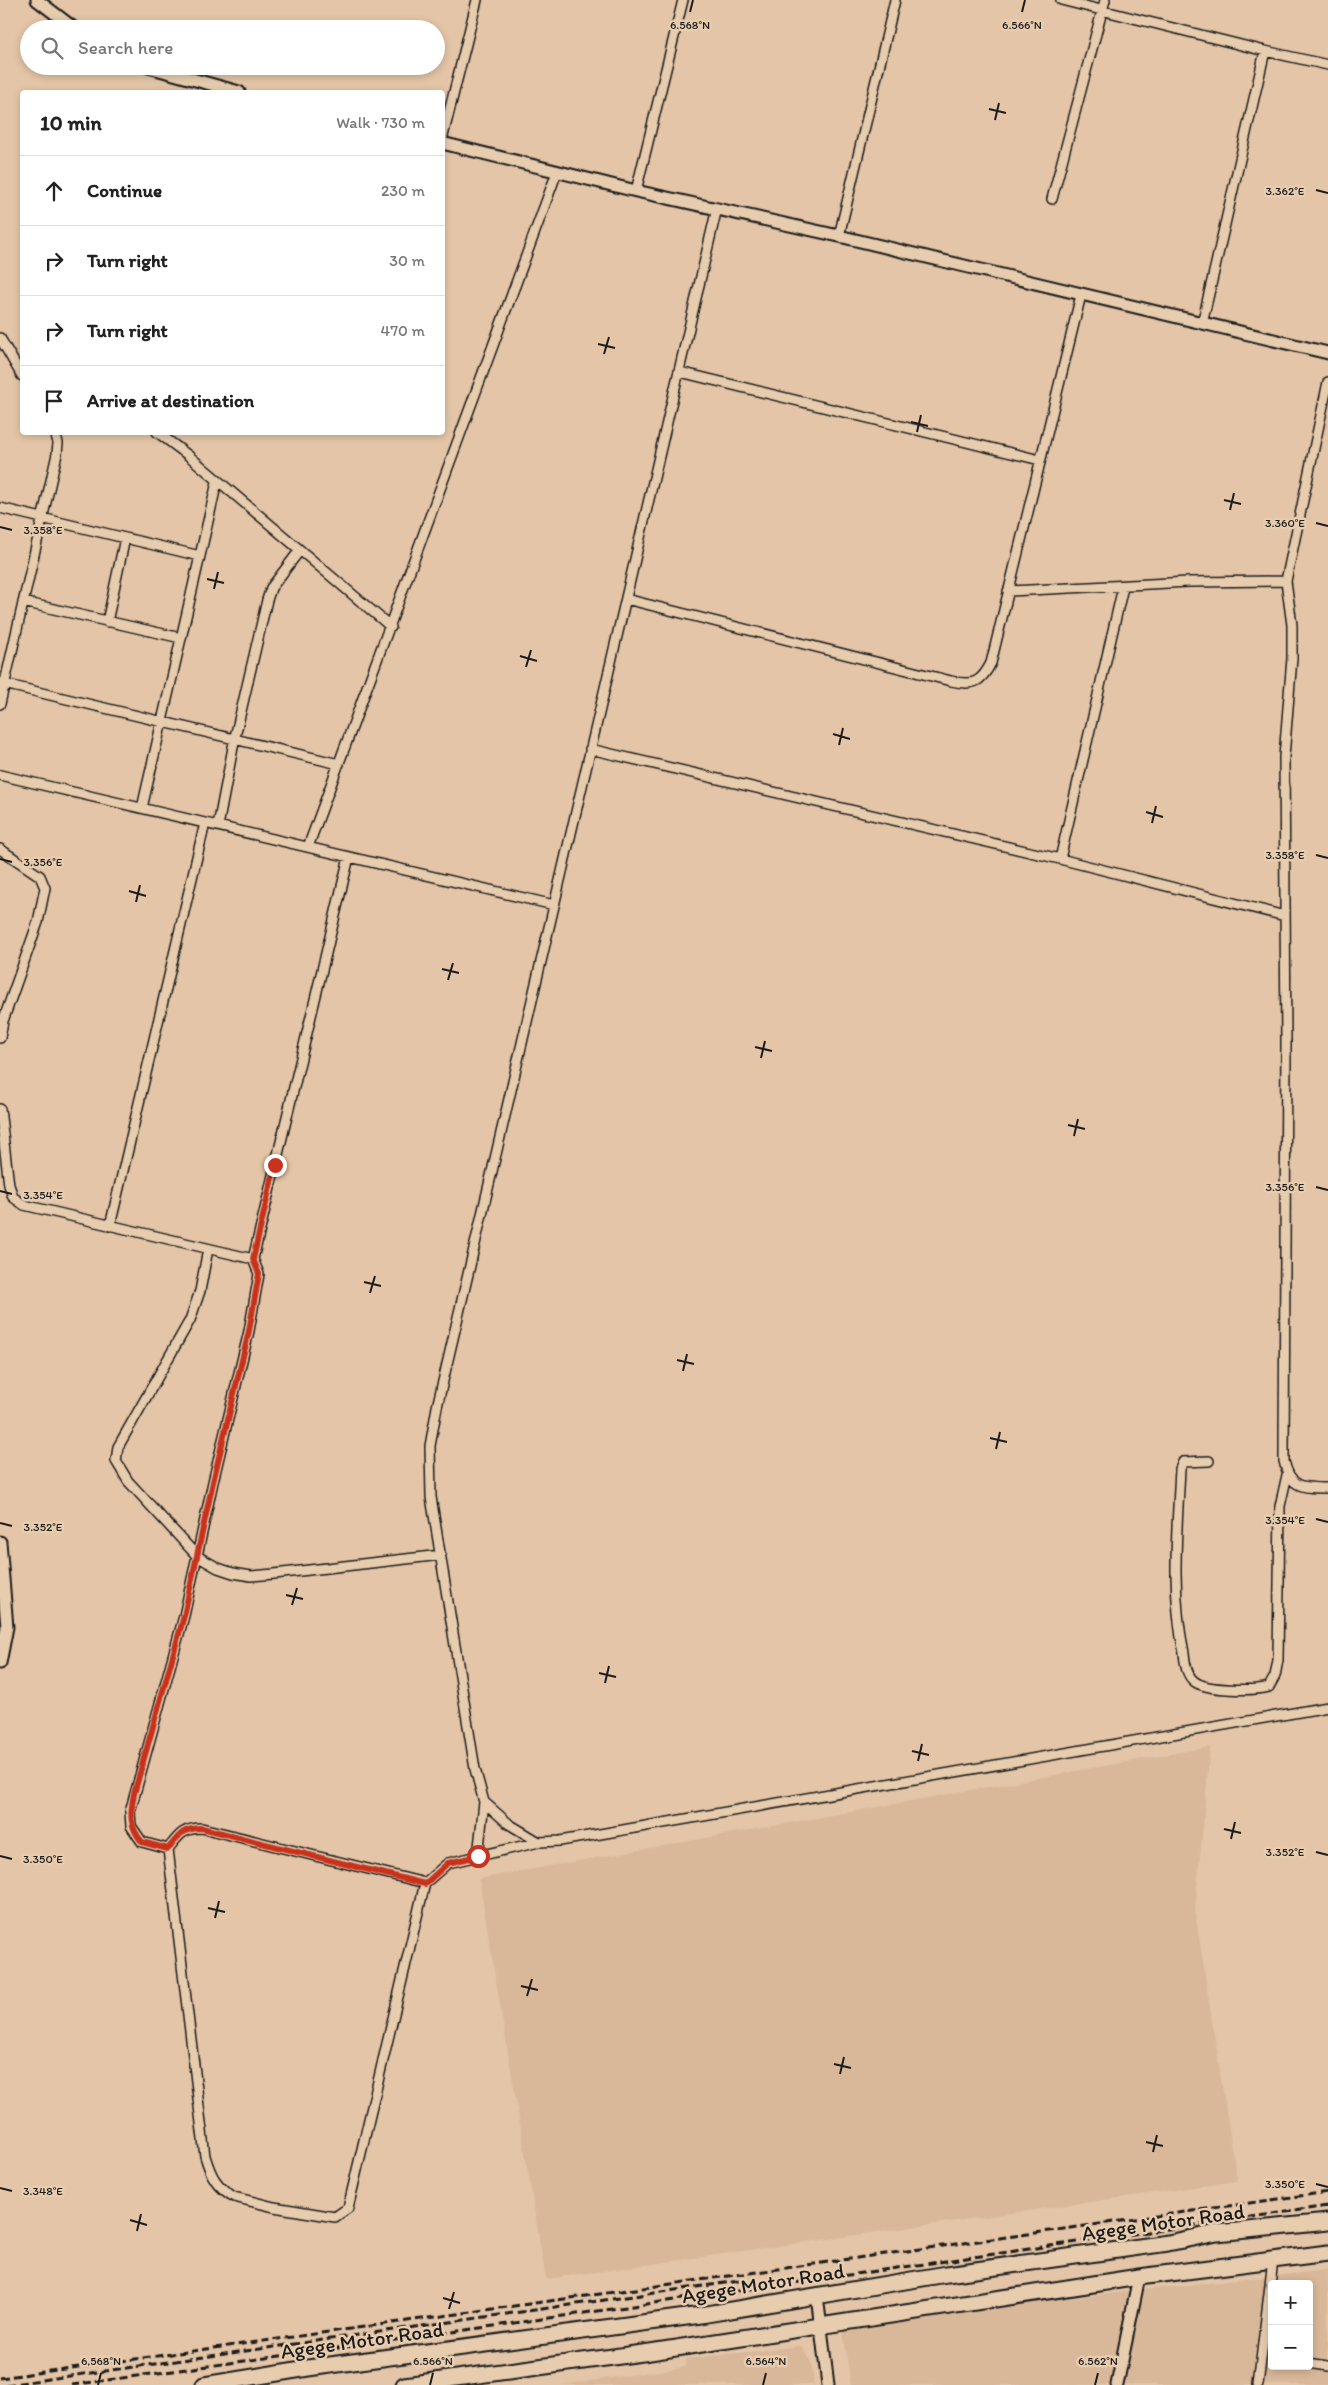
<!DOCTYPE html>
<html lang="en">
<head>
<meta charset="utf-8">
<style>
  :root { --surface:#fff; --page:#f2f2f2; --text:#222; --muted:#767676; --line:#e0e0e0 }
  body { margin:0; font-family:Itim,sans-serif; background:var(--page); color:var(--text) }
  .controls { position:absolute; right:15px; bottom:15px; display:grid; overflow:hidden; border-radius:5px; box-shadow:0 2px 8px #0003 }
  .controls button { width:45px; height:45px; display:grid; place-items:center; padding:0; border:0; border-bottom:1px solid var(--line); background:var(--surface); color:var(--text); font:25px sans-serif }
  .stop { position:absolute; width:15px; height:15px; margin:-11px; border:4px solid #c8321e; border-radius:50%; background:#fff }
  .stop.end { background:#c8321e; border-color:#fff; box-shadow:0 1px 5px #0008 }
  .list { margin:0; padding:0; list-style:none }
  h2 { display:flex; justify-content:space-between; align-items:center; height:65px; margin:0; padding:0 20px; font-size:21px }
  h2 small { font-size:16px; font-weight:400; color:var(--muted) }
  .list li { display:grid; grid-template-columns:32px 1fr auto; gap:15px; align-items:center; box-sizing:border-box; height:70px; padding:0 20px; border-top:1px solid var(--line) }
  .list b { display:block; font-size:19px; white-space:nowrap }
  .list em { font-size:16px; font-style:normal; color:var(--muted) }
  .icon { flex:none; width:28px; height:28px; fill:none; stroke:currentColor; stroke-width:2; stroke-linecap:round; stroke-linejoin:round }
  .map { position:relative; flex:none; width:1328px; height:2385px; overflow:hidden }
  .search { position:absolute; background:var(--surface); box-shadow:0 2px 8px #0003; left:20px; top:20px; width:425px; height:55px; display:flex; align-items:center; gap:12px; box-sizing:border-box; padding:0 18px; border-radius:28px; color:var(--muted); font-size:19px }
  .panel { position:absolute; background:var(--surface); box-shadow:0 2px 8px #0003; left:20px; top:90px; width:425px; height:345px; border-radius:5px }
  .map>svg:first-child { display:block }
  .built { fill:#d9b799; fill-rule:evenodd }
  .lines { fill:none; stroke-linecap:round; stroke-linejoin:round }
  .minor-casing { stroke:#1c1c1c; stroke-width:12 }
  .tertiary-casing { stroke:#1c1c1c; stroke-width:15 }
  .trunk-casing { stroke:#1c1c1c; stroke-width:19 }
  .minor { stroke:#e7ccae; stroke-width:9 }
  .tertiary { stroke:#e7ccae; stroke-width:11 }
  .trunk { stroke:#e7ccae; stroke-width:15 }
  .rail { stroke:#1c1c1c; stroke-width:3; stroke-dasharray:8 4; stroke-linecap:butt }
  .route { stroke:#c8321e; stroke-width:6 }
  .ticks { fill:none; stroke:#1c1c1c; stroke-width:2 }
  .labels { text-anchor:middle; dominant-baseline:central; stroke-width:5; stroke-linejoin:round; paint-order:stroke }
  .street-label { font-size:21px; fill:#1c1c1c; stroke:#e7ccae }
  .ticks-label { font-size:12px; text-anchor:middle; fill:#1c1c1c; stroke:#e7ccae; stroke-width:5; stroke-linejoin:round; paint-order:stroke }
</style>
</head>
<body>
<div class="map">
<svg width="1328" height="2385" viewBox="0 0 1328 2385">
  <rect width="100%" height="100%" fill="#e4c5a7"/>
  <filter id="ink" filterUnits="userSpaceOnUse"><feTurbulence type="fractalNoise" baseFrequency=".02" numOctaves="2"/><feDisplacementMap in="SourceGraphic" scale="10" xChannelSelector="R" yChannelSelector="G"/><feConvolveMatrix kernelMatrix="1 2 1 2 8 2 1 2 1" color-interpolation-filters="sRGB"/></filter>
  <g filter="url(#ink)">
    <!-- built -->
    <path class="built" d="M 1210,1747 L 1195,1911 L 1237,2181 L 546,2279 L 479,1879 Z
      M 1328,2270 L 1328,2385 L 851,2385 L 842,2323 ZM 1272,2284 L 1309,2284 L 1309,2366 L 1272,2366 Z
      M 801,2346 L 811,2362 L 814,2385 L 562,2385 L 686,2367 L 686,2359 Z"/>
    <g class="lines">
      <defs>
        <path id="minor" d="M 1061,0 L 1265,51 L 1328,65
          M 442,140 L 477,0
          M 636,191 L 683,0
          M 1052,199 L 1105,0
          M 717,208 L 437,1407 L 430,1446 L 431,1497 L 475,1769 L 484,1802 L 509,1824 L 539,1842 L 560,1841 L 1328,1707
          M 839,236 L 895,0
          M 1202,324 L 1265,51
          M 0,338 L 22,376
          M 680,372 L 1040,460
          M 1328,382 L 1286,581 L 1292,625 L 1292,658 L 1284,757 L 1286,1043 L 1284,1461 C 1290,1488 1303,1488 1328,1488
          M 157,432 L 189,456 L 391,627
          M 0,508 L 200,556
          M 1008,591 L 1189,582 L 1286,581
          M 626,599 L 951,681 C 973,686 981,683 991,663 L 1081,295
          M 23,602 L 181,638
          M 107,622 L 125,538
          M 0,683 L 339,764
          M 0,704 L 57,454 L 58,443 L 55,432
          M 590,749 L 1060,859 L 1285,916
          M 0,775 L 554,905
          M 142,808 L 217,482
          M 218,826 L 235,737 L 267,600 L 271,588 L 300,550
          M 308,847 L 557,172
          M 0,849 L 40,876 L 45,888 L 38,922 L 3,1021 L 0,1038
          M 1060,859 L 1123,587
          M 0,1109 L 9,1185 L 13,1197 L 24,1205 L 253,1259
          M 110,1226 L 205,823
          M 208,1249 L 200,1291 L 190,1320 L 118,1447 L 116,1461 L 128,1481 L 197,1556 L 218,1568 L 233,1573 L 251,1576 L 274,1574 L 441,1555
          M 1209,1461 L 1183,1462 L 1180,1469 C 1177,1531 1171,1592 1184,1653 C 1185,1662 1186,1675 1194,1681 C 1205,1691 1255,1691 1269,1687 L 1275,1676 L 1278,1660 L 1280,1506 L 1287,1475
          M 168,1849 L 142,1842 L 131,1826 L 130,1812 L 184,1616 L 213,1482 L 249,1331 L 259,1274 L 253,1259 L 349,857
          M 478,1856 L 484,1802
          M 425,1883 L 202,1828 C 183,1828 179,1835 168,1849 L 205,2156 C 211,2176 216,2186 234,2197 L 274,2207 L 335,2217 L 348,2208 L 425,1883 L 448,1863 L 539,1842
          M 1309,2363 L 1328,2366
          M 1258,2385 L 1273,2260"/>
        <path id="tertiary" d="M 37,0 L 75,29
          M 145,66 L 239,92
          M 442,143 L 636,191 L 839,236 L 1328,353
          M 0,1542 L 7,1627 L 0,1663
          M 817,2296 L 828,2385
          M 1117,2385 L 1139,2277"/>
        <path id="trunk" d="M 204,2385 L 308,2368 L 701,2315 L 947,2274 L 1168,2243 L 1217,2233 L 1328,2222
          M 404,2385 L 650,2352 L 1139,2277 L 1328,2253"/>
      </defs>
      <!-- minor casing -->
      <use href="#minor" class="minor-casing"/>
      <!-- tertiary casing -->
      <use href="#tertiary" class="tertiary-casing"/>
      <!-- trunk casing -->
      <use href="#trunk" class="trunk-casing"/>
      <!-- minor -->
      <use href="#minor" class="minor"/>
      <!-- tertiary -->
      <use href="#tertiary" class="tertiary"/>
      <!-- trunk -->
      <use href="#trunk" class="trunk"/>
      <!-- rail -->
      <path class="rail" d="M 0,2378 L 1328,2192
        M 6,2385 L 739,2281
        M 72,2385 L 445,2333 L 1328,2206"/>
    </g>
  </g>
  <g class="lines" filter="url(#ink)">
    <!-- route -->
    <path class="route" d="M 275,1165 L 253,1259 L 259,1274 L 249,1331 L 213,1482 L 184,1616 L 134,1794 C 130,1814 129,1826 142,1842 L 168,1849 C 179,1835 183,1828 202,1828 L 425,1884 L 448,1863 L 478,1856"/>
  </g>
  <!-- ticks -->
  <path class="ticks" d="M 690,12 L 693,0M 1022,12 L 1025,0M 989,109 L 1006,113M 995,120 L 999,103M 1316,190 L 1328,193M 598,344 L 615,348M 604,354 L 609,337M 911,422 L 928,426M 917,432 L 921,415M 1224,500 L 1241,504M 1230,510 L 1234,493M 1316,523 L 1328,526M 0,527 L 12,530M 207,579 L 224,583M 214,589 L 218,572M 520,656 L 537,661M 526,667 L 531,650M 833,734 L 850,739M 839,745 L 843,728M 1146,812 L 1163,817M 1152,823 L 1156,806M 1316,855 L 1328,858M 0,859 L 12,862M 129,891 L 146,896M 136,902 L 140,885M 442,969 L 459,973M 448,980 L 453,963M 755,1047 L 772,1051M 761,1058 L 765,1041M 1068,1125 L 1085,1129M 1074,1136 L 1078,1119M 1316,1187 L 1328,1190M 0,1191 L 12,1194M 364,1282 L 381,1286M 370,1293 L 375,1276M 677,1360 L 694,1364M 683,1371 L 687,1354M 990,1438 L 1007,1442M 996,1449 L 1000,1432M 1316,1519 L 1328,1522M 0,1523 L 12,1526M 286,1595 L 303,1599M 292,1605 L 297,1588M 599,1673 L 616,1677M 605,1683 L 609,1666M 912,1751 L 929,1755M 918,1761 L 922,1744M 1224,1829 L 1241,1833M 1231,1839 L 1235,1822M 1316,1852 L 1328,1855M 0,1856 L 12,1859M 208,1908 L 225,1912M 215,1918 L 219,1901M 521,1986 L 538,1990M 527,1996 L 532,1979M 834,2064 L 851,2068M 840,2074 L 844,2057M 1146,2142 L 1163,2146M 1153,2152 L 1157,2135M 1316,2184 L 1328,2187M 0,2188 L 12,2191M 130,2220 L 147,2225M 137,2231 L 141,2214M 443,2298 L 460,2303M 449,2309 L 454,2292M 98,2385 L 101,2373M 430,2385 L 433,2373M 763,2385 L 766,2373M 1095,2385 L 1098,2373"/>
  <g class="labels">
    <!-- street labels -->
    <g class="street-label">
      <text transform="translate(1163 2222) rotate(-8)">Agege Motor Road</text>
      <text transform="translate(763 2283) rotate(-9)">Agege Motor Road</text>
      <text transform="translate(362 2340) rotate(-8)">Agege Motor Road</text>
    </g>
  </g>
  <g class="ticks-label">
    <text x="690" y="29">6.568°N</text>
    <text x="1022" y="29">6.566°N</text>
    <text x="1285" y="195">3.362°E</text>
    <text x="1285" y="527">3.360°E</text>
    <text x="43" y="534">3.358°E</text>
    <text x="1285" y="859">3.358°E</text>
    <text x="43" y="866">3.356°E</text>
    <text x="1285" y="1191">3.356°E</text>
    <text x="43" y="1199">3.354°E</text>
    <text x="1285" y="1524">3.354°E</text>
    <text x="43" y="1531">3.352°E</text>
    <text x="1285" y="1856">3.352°E</text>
    <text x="43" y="1863">3.350°E</text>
    <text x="1285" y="2188">3.350°E</text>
    <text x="43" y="2195">3.348°E</text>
    <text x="101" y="2365">6.568°N</text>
    <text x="433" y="2365">6.566°N</text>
    <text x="766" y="2365">6.564°N</text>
    <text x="1098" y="2365">6.562°N</text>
  </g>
</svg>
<div class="controls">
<button>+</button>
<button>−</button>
</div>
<div class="stop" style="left:478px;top:1856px"></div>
<div class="stop end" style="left:275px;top:1165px"></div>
<div class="search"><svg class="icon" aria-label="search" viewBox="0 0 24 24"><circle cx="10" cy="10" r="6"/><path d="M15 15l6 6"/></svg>Search here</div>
<section class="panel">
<h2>10 min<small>Walk · 730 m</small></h2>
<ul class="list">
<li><svg class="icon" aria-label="ahead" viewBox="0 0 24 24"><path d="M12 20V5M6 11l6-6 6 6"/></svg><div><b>Continue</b></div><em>230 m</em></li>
<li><svg class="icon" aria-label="right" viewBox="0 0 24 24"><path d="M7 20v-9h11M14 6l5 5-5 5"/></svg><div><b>Turn right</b></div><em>30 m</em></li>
<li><svg class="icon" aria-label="right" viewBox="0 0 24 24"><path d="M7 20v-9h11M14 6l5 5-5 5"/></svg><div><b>Turn right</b></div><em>470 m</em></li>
<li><svg class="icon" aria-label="arrive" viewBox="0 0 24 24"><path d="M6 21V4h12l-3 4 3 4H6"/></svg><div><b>Arrive at destination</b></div></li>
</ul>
</section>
</div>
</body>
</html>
